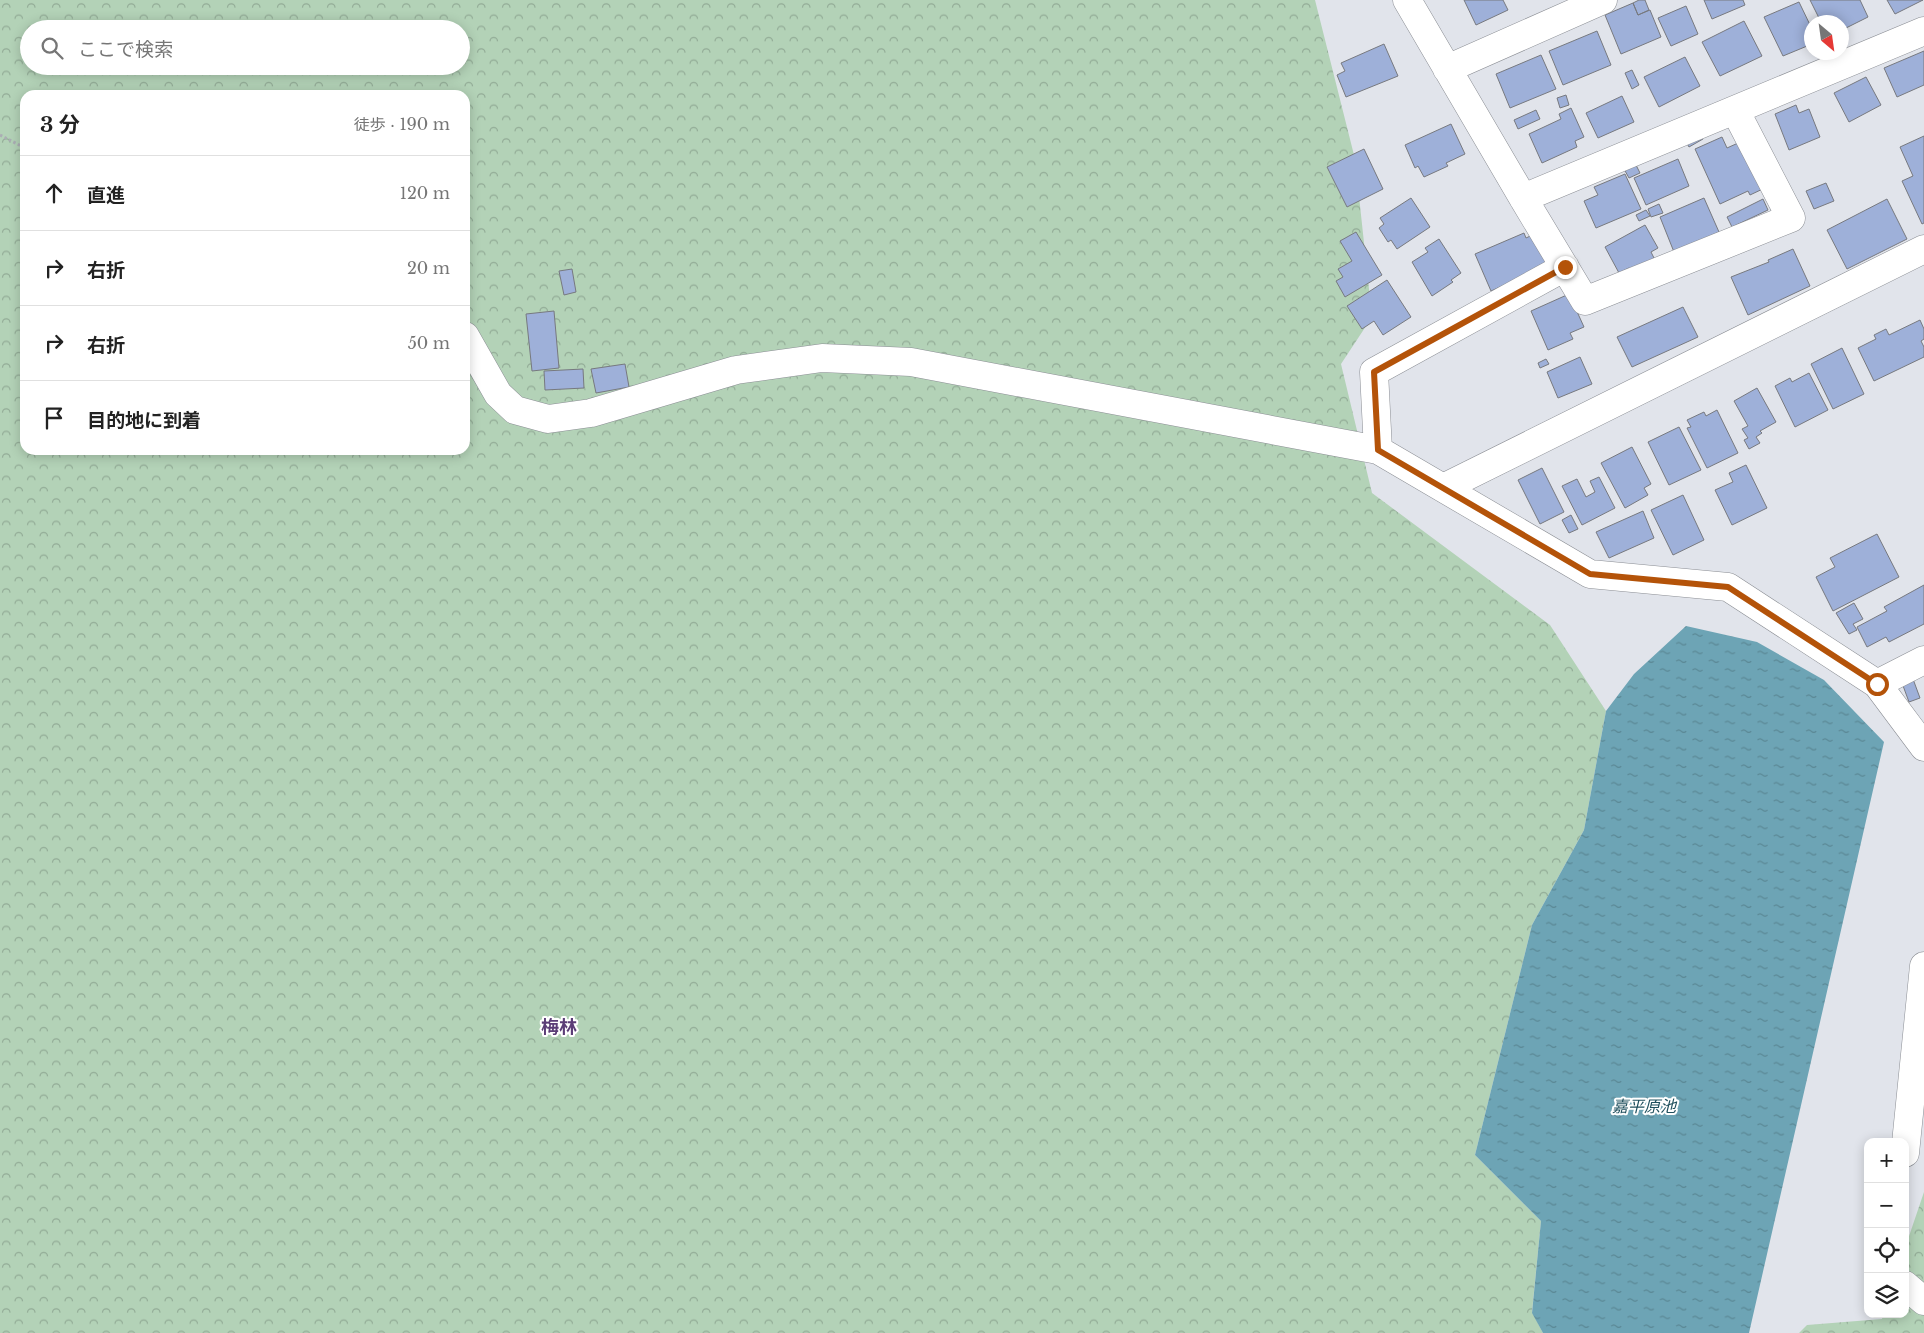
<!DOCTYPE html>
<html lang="ja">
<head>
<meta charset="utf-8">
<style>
  :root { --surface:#fff; --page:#f2f2f2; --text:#222; --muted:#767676; --line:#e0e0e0 }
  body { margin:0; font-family:"Libre Baskerville","Noto Sans JP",serif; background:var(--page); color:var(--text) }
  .controls { position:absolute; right:15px; bottom:15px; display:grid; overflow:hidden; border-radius:10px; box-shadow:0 2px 12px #0003 }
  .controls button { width:45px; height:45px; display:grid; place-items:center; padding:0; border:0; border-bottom:1px solid var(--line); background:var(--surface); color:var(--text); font:25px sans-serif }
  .compass { position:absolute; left:1804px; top:15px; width:45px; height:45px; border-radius:50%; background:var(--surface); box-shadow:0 2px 12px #0003; rotate:151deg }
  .stop { position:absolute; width:15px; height:15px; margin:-11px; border:4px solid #b45309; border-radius:50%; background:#fff }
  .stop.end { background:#b45309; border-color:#fff; box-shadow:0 1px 5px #0008 }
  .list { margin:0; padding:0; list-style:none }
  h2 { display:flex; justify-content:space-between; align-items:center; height:65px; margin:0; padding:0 20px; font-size:21px }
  h2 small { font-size:16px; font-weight:400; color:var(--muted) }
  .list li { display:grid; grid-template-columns:32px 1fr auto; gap:15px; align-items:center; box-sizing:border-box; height:75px; padding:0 20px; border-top:1px solid var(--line) }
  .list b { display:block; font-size:19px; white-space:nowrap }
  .list em { font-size:16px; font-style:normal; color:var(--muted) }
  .icon { flex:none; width:28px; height:28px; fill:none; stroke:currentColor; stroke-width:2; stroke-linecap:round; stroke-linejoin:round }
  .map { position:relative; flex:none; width:1924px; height:1333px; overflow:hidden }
  .search { position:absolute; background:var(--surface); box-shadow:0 2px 12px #0003; left:20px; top:20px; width:450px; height:55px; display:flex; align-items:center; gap:12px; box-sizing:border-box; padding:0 18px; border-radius:28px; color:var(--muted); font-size:19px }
  .panel { position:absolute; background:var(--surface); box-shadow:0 2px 12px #0003; left:20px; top:90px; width:450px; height:365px; border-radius:15px }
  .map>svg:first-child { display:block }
  .forest { fill:url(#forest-crowns); fill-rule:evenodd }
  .water { fill:url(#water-ripples) }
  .building { fill:#9eb0d9; stroke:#77797f }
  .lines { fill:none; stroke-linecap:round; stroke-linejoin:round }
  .minor-casing { stroke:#8b8e94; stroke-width:29 }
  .path { stroke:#abaeb4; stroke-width:3; stroke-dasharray:2.5 2.5; stroke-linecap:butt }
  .minor { stroke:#fff; stroke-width:28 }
  .route { stroke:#b45309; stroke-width:6 }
  .labels { text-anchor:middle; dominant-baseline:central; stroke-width:4; stroke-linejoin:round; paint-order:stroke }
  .water-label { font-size:16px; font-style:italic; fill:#1f4f5d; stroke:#fff }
  .quarter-label { font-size:18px; font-weight:bold; fill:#5b3d77; stroke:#fff }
</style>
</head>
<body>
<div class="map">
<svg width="1924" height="1333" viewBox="0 0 1924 1333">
  <defs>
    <pattern id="forest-crowns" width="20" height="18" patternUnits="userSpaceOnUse" patternTransform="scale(1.25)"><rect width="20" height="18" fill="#b3d2b7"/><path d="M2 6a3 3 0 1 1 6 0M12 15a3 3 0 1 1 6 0" fill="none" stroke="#92ab96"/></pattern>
    <pattern id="water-ripples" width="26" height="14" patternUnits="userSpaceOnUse" patternTransform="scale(1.25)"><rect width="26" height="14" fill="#6da4b5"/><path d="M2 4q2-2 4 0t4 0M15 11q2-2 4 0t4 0" fill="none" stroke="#5a8794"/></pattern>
  </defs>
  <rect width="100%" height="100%" fill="#e1e4eb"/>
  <!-- forest -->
  <path class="forest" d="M 0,0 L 1315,0 L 1355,159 L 1372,317 L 1341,364 L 1372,493 L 1550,625 L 1606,711 L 1584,830 L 1532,925 L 1475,1155 L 1541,1221 L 1532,1312 L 1543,1333 L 0,1333 ZM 29,29 L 461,29 L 461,66 L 29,66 ZM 25,95 L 465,95 L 465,450 L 25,450 Z
    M 1924,1192 L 1924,1333 L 1799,1333 L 1807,1325 L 1882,1319 L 1883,1314 L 1905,1314 L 1905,1248 Z"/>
  <!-- water -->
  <path class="water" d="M 1686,626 L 1757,642 L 1824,680 L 1884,742 L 1749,1333 L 1543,1333 L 1532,1313 L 1541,1221 L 1475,1155 L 1532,925 L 1584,830 L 1606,711 L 1634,674 Z"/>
  <!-- building -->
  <path class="building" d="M 1464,0 L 1503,0 L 1508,10 L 1476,25 Z
    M 1639,0 L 1645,0 L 1649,10 L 1638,15 L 1633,3 Z
    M 1704,0 L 1743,0 L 1745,5 L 1712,19 Z
    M 1810,0 L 1860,0 L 1868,17 L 1842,30 L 1842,22 L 1821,22 Z
    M 1887,0 L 1923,0 L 1895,14 Z
    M 1799,2 L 1812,29 L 1812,44 L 1783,56 L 1764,17 Z
    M 1633,3 L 1638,15 L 1650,10 L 1661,37 L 1621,54 L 1605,15 Z
    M 1686,6 L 1698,34 L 1671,46 L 1658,18 Z
    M 1744,21 L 1762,56 L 1720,76 L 1702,42 Z
    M 1597,31 L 1611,65 L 1563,85 L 1549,51 Z
    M 1384,44 L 1398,76 L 1346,97 L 1337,75 L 1345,71 L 1341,63 Z
    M 1924,51 L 1924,85 L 1897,97 L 1884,68 Z
    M 1541,55 L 1556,89 L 1510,108 L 1496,74 Z
    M 1685,57 L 1700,86 L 1659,107 L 1644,77 Z
    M 1632,70 L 1639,85 L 1632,89 L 1625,73 Z
    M 1866,77 L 1881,105 L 1849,122 L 1834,93 Z
    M 1566,95 L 1569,105 L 1560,108 L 1557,98 Z
    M 1622,96 L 1634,122 L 1598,138 L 1586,113 Z
    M 1796,105 L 1799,113 L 1809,109 L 1820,137 L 1789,150 L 1775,114 Z
    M 1571,108 L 1584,137 L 1575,141 L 1577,147 L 1542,163 L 1529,134 L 1561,119 L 1559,114 Z
    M 1536,110 L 1540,119 L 1518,129 L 1514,120 Z
    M 1451,124 L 1465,154 L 1446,163 L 1448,166 L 1424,177 L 1418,166 L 1415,168 L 1405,145 Z
    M 1699,133 L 1703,139 L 1689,147 L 1685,140 Z
    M 1924,136 L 1924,223 L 1922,224 L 1902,181 L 1913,176 L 1900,147 Z
    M 1722,137 L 1727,148 L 1747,139 L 1769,186 L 1750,195 L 1748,191 L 1720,204 L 1695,149 Z
    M 1364,149 L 1383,189 L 1347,207 L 1327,167 Z
    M 1678,159 L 1689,186 L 1646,205 L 1634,178 Z
    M 1635,163 L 1640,173 L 1629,178 L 1624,169 Z
    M 1625,174 L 1641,209 L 1596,228 L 1584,201 L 1598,195 L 1594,187 Z
    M 1826,183 L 1834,201 L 1814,209 L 1806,191 Z
    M 1411,198 L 1430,227 L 1397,249 L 1391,240 L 1388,242 L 1379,228 L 1384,224 L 1380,218 Z
    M 1704,198 L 1719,232 L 1674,252 L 1660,217 Z
    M 1763,199 L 1768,210 L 1732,227 L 1727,217 Z
    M 1887,199 L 1907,239 L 1847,269 L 1827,230 Z
    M 1659,204 L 1663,213 L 1651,217 L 1648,209 Z
    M 1646,210 L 1650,216 L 1639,221 L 1636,215 Z
    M 1645,225 L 1658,248 L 1651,252 L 1654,258 L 1633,275 L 1629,268 L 1619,273 L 1605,247 Z
    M 1541,231 L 1555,263 L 1491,291 L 1475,254 L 1524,233 L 1526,238 Z
    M 1356,232 L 1382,275 L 1345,297 L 1336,281 L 1343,277 L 1338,269 L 1352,261 L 1340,241 Z
    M 1439,239 L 1461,273 L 1451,280 L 1453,282 L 1432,296 L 1412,262 L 1428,252 L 1425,248 Z
    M 1793,249 L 1810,286 L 1748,315 L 1731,277 L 1769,262 L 1768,260 Z
    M 572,269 L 576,292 L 564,295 L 559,271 Z
    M 1387,280 L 1411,317 L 1383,335 L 1374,321 L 1362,329 L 1347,306 Z
    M 1569,294 L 1584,327 L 1570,333 L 1573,339 L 1548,350 L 1531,311 Z
    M 1683,307 L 1698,337 L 1632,367 L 1617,337 Z
    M 554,311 L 559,368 L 532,371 L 526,314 Z
    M 1920,320 L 1924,329 L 1924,339 L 1921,341 L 1924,347 L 1924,357 L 1874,381 L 1858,348 L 1876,339 L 1874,335 L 1886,329 L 1889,335 Z
    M 1842,348 L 1864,394 L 1833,409 L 1811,364 Z
    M 1580,357 L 1592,384 L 1558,398 L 1547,372 Z
    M 1546,359 L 1549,364 L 1540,368 L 1538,363 Z
    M 625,364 L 629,387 L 596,393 L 591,369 Z
    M 583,369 L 584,388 L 545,390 L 544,371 Z
    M 1809,373 L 1828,410 L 1795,427 L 1775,386 L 1790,378 L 1792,382 Z
    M 1757,388 L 1776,422 L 1760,431 L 1762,433 L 1756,437 L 1760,443 L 1749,449 L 1744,440 L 1748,438 L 1742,429 L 1748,426 L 1734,401 Z
    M 1717,410 L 1738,453 L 1707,468 L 1687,428 L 1691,427 L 1687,420 L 1704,412 L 1706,416 Z
    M 1679,427 L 1701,470 L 1669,485 L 1648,442 Z
    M 1632,447 L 1651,484 L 1644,488 L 1648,495 L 1625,508 L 1601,463 Z
    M 1746,465 L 1767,508 L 1732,525 L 1715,490 L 1733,482 L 1729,473 Z
    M 1542,468 L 1564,512 L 1540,524 L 1518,480 Z
    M 1599,477 L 1615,508 L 1582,525 L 1562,486 L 1577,479 L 1586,497 L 1595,492 L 1590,481 Z
    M 1683,495 L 1704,540 L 1673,555 L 1651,510 Z
    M 1643,511 L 1654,538 L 1609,558 L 1596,532 Z
    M 1571,515 L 1578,529 L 1569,533 L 1562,520 Z
    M 1877,534 L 1899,577 L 1833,611 L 1816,577 L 1835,567 L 1830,558 Z
    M 1924,585 L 1924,624 L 1889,642 L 1886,637 L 1867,647 L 1857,627 L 1887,611 L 1884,607 Z
    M 1854,603 L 1863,619 L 1853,624 L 1857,630 L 1849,634 L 1836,613 Z
    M 1913,679 L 1920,698 L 1909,702 L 1902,683 Z"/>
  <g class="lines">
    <defs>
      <path id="minor" d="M 1407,0 L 1523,198 L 1585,301 L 1791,218 L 1735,110
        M 1447,69 L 1603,0
        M 1523,198 L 1924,31
        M 1565,267 L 1374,372 L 1378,450 L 1590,574 L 1728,587 L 1877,684 L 1924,747
        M 465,336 L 498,394 L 515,410 L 548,419 L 591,413 L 736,370 L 822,358 L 911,362 L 1378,450
        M 1443,488 L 1924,249
        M 1877,684 L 1924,660
        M 1905,1153 L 1924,966
        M 1905,1285 L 1924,1301"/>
    </defs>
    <!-- minor casing -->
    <use href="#minor" class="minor-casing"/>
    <!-- path -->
    <path class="path" d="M 0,135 L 25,148"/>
    <!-- minor -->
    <use href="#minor" class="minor"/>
  </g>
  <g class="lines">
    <!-- route -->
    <path class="route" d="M 1565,267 L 1374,372 L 1378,450 L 1590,574 L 1728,587 L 1877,684"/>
  </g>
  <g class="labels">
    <!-- water labels -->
    <g class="water-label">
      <text x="1644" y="1106">嘉平原池</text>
    </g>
    <!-- quarter labels -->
    <g class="quarter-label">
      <text x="559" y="1027">梅林</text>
    </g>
  </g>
</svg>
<div class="controls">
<button>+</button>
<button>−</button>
<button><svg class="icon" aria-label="locate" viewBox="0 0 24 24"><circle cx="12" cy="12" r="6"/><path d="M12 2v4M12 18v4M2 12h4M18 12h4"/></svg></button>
<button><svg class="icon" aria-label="layers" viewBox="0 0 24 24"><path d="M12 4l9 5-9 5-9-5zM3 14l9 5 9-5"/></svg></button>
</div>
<svg class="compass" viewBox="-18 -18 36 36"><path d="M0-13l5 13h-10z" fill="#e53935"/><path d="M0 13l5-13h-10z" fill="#767676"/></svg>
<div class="stop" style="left:1877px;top:684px"></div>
<div class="stop end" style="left:1565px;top:267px"></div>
<div class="search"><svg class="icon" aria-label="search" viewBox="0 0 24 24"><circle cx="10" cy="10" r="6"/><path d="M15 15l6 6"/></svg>ここで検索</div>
<section class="panel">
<h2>3 分<small>徒歩 · 190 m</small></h2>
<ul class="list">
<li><svg class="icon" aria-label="ahead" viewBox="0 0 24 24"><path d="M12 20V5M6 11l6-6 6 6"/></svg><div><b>直進</b></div><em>120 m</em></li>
<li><svg class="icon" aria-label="right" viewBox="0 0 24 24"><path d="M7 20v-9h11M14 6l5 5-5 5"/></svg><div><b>右折</b></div><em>20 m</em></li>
<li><svg class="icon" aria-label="right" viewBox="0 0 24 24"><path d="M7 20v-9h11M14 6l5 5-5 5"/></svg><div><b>右折</b></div><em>50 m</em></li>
<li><svg class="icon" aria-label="arrive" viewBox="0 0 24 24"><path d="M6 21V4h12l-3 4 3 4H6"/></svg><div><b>目的地に到着</b></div></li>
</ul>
</section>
</div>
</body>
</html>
